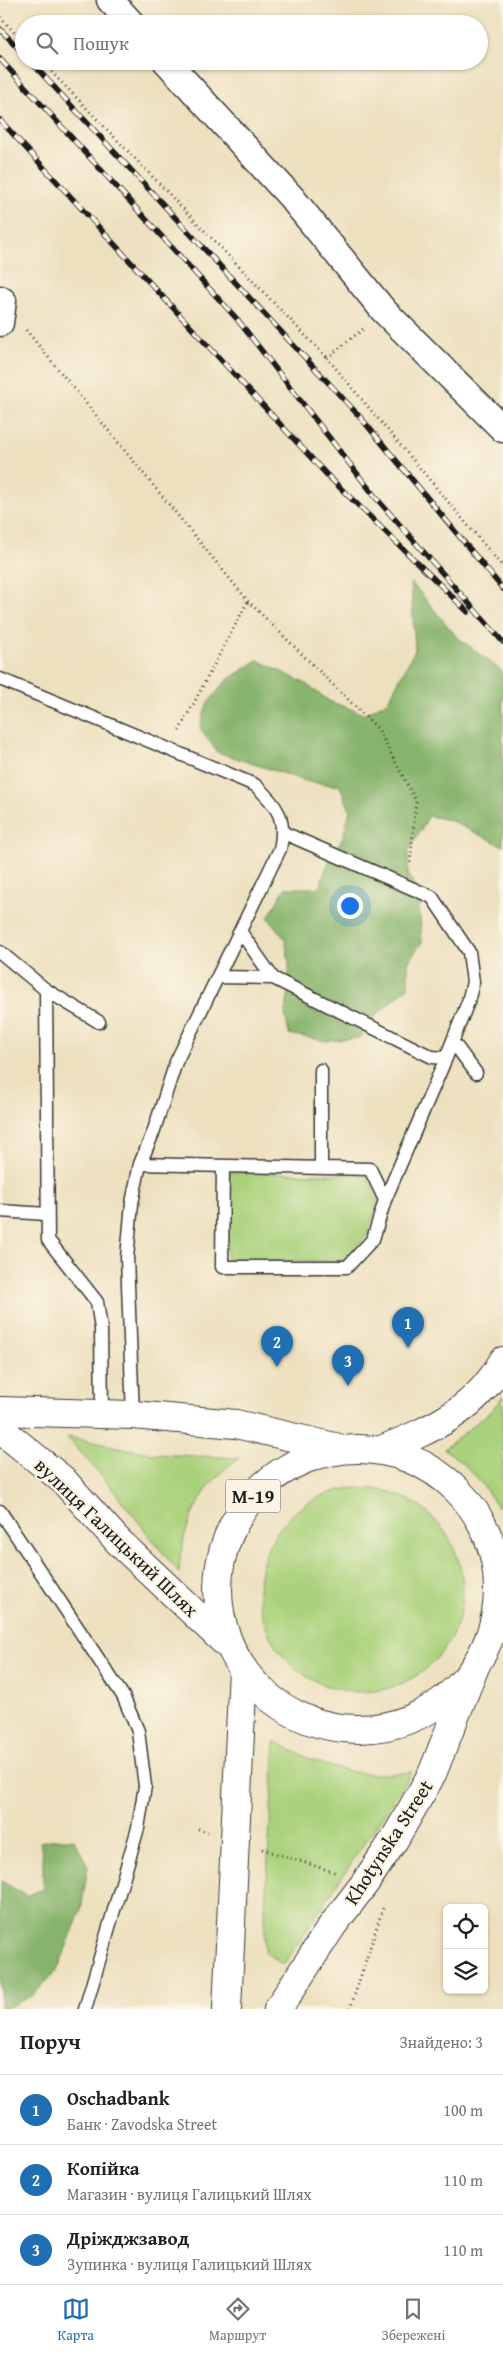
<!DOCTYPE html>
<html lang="uk">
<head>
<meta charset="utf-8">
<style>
  :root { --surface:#fff; --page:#f2f2f2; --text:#202124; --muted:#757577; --line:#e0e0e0; --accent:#1f6fb2 }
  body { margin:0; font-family:"Gentium Book Plus",serif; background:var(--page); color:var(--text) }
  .controls { position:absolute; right:15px; bottom:15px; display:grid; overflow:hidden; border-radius:8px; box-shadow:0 1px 4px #0004 }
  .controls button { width:45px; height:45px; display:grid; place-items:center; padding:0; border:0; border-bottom:1px solid var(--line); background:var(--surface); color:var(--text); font:25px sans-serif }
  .you { position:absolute; left:349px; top:905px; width:18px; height:18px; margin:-12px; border:4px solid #fff; border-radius:50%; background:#1a73e8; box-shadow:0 0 0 8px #1a73e833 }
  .badge { display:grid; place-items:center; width:32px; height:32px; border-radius:50%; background:var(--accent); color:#fff; font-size:16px; font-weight:700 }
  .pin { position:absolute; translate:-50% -41px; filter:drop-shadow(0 1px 2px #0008) }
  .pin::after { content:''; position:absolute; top:26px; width:18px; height:15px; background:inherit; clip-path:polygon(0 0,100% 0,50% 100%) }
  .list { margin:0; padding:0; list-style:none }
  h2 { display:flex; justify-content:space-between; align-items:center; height:65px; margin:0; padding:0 20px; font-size:21px }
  h2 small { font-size:16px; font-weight:400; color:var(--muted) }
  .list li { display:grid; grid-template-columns:32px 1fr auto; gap:15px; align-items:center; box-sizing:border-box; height:70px; padding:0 20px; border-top:1px solid var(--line) }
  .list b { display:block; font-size:19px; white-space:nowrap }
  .list p { margin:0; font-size:16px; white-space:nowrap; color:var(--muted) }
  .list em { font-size:16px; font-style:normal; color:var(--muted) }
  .icon { flex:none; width:28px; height:28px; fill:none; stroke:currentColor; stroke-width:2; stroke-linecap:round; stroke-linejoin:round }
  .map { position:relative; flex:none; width:503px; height:2009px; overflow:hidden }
  .search { position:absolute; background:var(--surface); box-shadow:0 1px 4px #0004; left:15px; right:15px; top:15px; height:55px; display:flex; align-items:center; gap:12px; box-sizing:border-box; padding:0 18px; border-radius:28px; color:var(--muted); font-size:19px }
  .sheet { height:275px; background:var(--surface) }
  nav { display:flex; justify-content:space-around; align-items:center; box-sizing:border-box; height:70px; border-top:1px solid var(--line); background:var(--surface); font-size:14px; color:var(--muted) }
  nav a { display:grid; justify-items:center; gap:2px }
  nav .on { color:var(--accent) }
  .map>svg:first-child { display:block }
  .green { fill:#aad27c; stroke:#63774c }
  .forest { fill:#87b46c; stroke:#526844 }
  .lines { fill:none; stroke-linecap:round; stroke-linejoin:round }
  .service-casing { stroke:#3b3934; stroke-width:15 }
  .minor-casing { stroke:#3b3934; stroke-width:29 }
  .primary-casing { stroke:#3b3934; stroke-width:30 }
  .trunk-casing { stroke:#3b3934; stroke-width:30 }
  .path { stroke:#3b3934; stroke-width:3; stroke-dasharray:1 4; stroke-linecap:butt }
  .service { stroke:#fff; stroke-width:12 }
  .minor { stroke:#fff; stroke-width:26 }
  .primary { stroke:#fff; stroke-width:28 }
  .trunk { stroke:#fff; stroke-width:28 }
  .rail-casing { stroke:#1c1c1c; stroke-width:5.5 }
  .rail { stroke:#fcf5e5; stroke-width:4; stroke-dasharray:11; stroke-linecap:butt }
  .labels { text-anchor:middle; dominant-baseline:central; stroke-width:5; stroke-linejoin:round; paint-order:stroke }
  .shield { fill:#fcf5e5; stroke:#5f5d58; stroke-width:1 }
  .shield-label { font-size:19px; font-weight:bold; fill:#1c1c1c }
  .street-label { font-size:20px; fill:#1c1c1c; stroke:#fcf5e5 }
</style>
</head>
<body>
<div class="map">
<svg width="503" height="2009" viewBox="0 0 503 2009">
  <rect width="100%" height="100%" fill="#fcf5e5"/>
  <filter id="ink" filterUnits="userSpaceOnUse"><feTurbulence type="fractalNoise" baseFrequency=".02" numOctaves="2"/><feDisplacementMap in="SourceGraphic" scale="10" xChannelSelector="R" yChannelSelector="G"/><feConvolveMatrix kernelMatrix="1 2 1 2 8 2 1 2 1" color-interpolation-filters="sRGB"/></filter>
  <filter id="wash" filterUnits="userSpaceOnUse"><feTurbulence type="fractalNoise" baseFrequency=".0096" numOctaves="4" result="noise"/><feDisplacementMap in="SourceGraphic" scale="20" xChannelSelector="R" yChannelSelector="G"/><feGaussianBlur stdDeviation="1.12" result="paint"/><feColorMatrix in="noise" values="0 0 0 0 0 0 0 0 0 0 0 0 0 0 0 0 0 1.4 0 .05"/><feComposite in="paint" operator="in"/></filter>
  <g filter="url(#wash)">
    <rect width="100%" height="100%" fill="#ede0bf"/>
    <!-- green -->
    <path class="green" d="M 228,1172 L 367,1175 L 378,1200 L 367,1236 L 345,1261 L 227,1261 Z
      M 503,1396 L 503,1491 L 497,1507 C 483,1483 467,1464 444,1449 L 490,1412 Z
      M 67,1437 L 154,1454 L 239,1458 C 201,1484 181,1527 179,1573 L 106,1481 Z
      M259 1590a102 102 0 1 1 204 0a102 102 0 1 1-204 0Z
      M 275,1741 C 321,1768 358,1779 412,1772 L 283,1965 L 265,1952 L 265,1909 Z"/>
    <!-- forest -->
    <path class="forest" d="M 411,582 L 456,636 L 503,672 L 503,846 L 449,820 L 429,816 L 408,851 L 408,874 L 418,891 L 422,942 L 408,963 L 408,987 L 377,1014 L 360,1038 L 326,1041 L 289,1034 L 285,1014 L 289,990 L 289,963 L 285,939 L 268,918 L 285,888 L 319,888 L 329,861 L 343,837 L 350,810 L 340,786 L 309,782 L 217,752 L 200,728 L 207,704 L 227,680 L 258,660 L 306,684 L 329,701 L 364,714 L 388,701 L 415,650 Z
      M 54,1839 L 74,1839 L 88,1866 L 81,1910 L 57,1971 L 33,1995 L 5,2009 L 0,2009 L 0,1880 L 26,1896 L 43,1889 L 43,1862 L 40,1842 Z"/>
  </g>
  <g filter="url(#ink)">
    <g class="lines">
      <defs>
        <path id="service" d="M 0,679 L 255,785 C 277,805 287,819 280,849 L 176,1062 L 153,1133 L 140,1164 L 370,1169 L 385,1200 L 373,1239 L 347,1267 L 222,1267 L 223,1166
          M 240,931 L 273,978 L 432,1057 L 446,1058 L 468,1002 L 473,982 L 469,952 L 432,897 L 284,833
          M 0,952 L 46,990 L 48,1240 L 97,1302 L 101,1329 L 102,1415
          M 219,977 L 273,978
          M 46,990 L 99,1022
          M 453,1042 L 476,1073
          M 321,1167 L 321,1070
          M 385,1200 L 446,1058
          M 0,1211 L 47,1214
          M 133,1415 L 127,1258 L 132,1203 L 140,1164
          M 0,1511 L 123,1696 L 138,1731 L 145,1786 L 138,1828 L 85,2009"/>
        <path id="minor" d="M 110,0 L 132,24
          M 166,61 L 291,197 L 384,311 L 503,429
          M 0,299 L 3,301 L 0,323"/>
        <path id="primary" d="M 227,2009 L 243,1669
          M 278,2009 L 332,1926 L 365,1883 L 394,1840 L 432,1774 L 476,1664"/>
        <path id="trunk" d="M 0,1411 L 133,1415 L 236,1424 L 339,1448
          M 0,1429 L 63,1480 L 118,1541 L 229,1646
          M218 1589a140 140 0 1 1 280 0a140 140 0 1 1-280 0Z
          M 381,1450 C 432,1429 475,1411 503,1361"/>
      </defs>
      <!-- service casing -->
      <use href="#service" class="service-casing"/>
      <!-- minor casing -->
      <use href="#minor" class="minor-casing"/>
      <!-- primary casing -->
      <use href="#primary" class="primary-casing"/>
      <!-- trunk casing -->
      <use href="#trunk" class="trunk-casing"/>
      <!-- path -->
      <path class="path" d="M 0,17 L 24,43
        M 41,61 L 327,358
        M 363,329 L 327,358 L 503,567
        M 26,330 L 248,601 L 378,729 L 416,801 L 410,865
        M 179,731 L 248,601
        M 198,1829 L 208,1832
        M 262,1849 L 337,1873
        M 350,2009 L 383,1908"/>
      <!-- service -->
      <use href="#service" class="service"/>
      <!-- minor -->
      <use href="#minor" class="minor"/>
      <!-- primary -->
      <use href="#primary" class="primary"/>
      <!-- trunk -->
      <use href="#trunk" class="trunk"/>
      <defs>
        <path id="rail" d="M 0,29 L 24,54
          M 0,59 L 237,319 L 377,499 L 503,642
          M 30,61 L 361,418 L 503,589
          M 0,120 L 327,475 L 468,612"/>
      </defs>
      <!-- rail casing -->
      <use href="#rail" class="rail-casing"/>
      <!-- rail -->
      <use href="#rail" class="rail"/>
    </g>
  </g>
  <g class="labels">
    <!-- shield labels -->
    <rect class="shield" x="225.5" y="1479.5" width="55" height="33" rx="4"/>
    <g class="shield-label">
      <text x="253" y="1496">М-19</text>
    </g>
    <!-- street labels -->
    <g class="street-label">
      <text transform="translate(117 1537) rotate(44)">вулиця Галицький Шлях</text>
      <text transform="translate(388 1842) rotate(-57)">Khotynska Street</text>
    </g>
  </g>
</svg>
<div class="controls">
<button><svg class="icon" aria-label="locate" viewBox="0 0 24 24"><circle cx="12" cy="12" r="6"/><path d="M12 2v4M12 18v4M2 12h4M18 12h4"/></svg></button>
<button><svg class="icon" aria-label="layers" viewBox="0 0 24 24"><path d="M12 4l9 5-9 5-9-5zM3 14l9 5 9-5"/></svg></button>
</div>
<div class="you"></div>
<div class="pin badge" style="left:408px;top:1348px">1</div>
<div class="pin badge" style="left:277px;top:1367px">2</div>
<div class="pin badge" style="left:348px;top:1386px">3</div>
<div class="search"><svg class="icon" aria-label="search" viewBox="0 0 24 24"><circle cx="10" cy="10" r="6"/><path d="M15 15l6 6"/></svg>Пошук</div>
</div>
<section class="sheet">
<h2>Поруч<small>Знайдено: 3</small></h2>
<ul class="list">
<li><span class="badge">1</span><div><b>Oschadbank</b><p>Банк · Zavodska Street</p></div><em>100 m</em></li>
<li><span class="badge">2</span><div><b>Копійка</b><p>Магазин · вулиця Галицький Шлях</p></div><em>110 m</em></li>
<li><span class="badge">3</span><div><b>Дріжджзавод</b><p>Зупинка · вулиця Галицький Шлях</p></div><em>110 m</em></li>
</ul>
</section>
<nav>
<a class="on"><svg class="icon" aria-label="map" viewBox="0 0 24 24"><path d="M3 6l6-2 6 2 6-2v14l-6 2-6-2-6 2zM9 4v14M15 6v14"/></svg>Карта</a>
<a><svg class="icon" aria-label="directions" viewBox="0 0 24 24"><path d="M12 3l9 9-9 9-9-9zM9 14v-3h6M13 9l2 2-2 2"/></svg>Маршрут</a>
<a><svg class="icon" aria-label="saved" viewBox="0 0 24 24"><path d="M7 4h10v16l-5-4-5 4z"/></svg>Збережені</a>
</nav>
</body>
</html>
